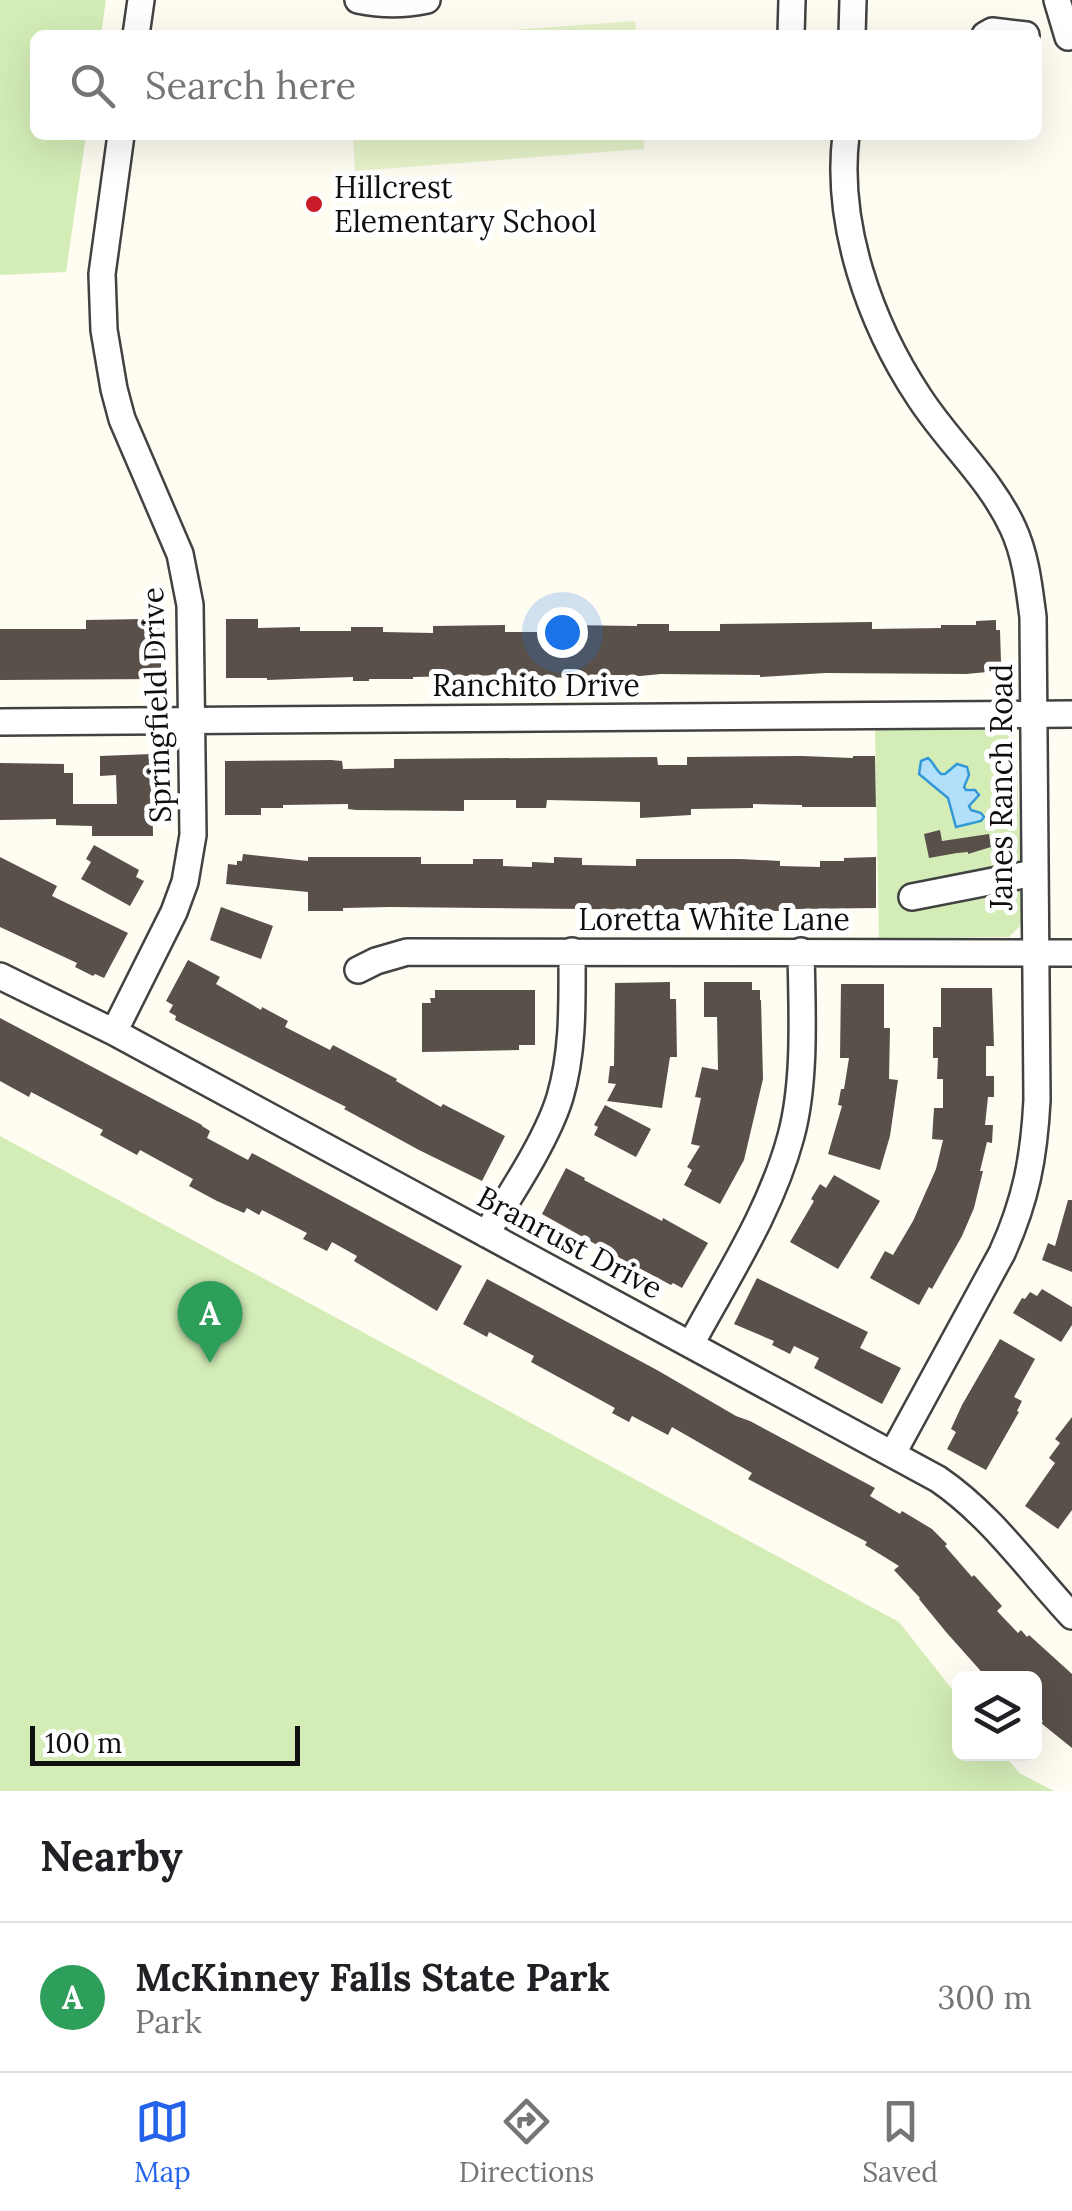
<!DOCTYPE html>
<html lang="en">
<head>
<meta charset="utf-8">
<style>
  :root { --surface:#fff; --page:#f6f6f6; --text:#202124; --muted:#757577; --line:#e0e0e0; --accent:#2563eb }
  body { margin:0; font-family:Lora,serif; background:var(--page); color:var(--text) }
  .controls { position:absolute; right:30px; bottom:30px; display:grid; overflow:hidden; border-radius:15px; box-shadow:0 10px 40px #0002 }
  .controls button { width:90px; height:90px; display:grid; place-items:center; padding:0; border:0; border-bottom:2px solid var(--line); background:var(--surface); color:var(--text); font:50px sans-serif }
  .scale { position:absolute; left:30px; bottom:25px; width:270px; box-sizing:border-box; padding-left:10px; border:5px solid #0f0f0f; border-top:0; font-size:28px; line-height:35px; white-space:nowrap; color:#0f0f0f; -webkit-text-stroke:8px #fff; paint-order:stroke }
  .you { position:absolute; left:562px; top:632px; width:35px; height:35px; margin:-25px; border:8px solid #fff; border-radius:50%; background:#1a73e8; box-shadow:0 0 0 15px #1a73e833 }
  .badge { display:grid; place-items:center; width:65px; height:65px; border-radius:50%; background:var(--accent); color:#fff; font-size:32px; font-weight:700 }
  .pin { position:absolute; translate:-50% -82px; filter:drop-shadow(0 2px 5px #0008) }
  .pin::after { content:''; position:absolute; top:52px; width:35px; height:30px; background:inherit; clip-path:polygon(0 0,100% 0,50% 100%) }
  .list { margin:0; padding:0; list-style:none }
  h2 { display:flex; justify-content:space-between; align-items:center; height:130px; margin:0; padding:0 40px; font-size:42px }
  h2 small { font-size:32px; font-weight:400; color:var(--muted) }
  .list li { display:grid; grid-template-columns:65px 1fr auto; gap:30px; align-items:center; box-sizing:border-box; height:150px; padding:0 40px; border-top:2px solid var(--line) }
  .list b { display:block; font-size:38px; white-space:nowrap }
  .list p { margin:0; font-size:32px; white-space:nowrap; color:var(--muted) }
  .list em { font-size:32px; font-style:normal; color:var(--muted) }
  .icon { flex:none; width:55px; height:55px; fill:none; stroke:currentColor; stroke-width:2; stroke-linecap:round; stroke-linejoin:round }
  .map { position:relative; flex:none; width:1072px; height:1791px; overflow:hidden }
  .search { position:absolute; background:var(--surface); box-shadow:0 10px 40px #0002; left:30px; right:30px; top:30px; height:110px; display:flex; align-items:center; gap:25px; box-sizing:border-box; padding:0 35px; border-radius:15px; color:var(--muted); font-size:38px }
  .sheet { height:280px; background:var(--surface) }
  nav { display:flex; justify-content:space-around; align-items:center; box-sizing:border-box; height:140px; border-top:2px solid var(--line); background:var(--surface); font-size:28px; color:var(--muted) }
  nav a { display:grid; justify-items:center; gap:5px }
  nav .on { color:var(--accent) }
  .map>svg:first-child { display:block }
  .green { fill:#d4edb7 }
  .pitch { fill:#e6f3ca }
  .water { fill:#b2e0fa; stroke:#3398d7; stroke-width:2.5 }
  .building { fill:#59504a }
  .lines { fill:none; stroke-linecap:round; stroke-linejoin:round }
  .minor-casing { stroke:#424242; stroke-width:30 }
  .minor { stroke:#fff; stroke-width:25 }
  .poi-dot { fill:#ca1c28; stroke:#fff; stroke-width:4 }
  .labels { text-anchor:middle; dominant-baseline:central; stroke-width:10; stroke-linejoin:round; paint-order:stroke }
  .poi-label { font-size:30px; fill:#0f0f0f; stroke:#fff; text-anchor:start }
  .street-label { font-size:30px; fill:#0f0f0f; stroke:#fff }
</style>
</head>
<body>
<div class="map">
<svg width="1072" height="1791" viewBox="0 0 1072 1791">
  <rect width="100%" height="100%" fill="#fffcf1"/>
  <!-- green -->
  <path class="green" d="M 0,0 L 106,0 L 101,35 L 35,35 L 35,135 L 86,135 L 66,272 L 0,275 Z
    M 1001,728 C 1011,732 1014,736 1016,746 L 1023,911 L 1020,926 L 1009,937 L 879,938 L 875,729 Z
    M 0,1136 L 899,1622 L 959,1698 L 960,1754 L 1004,1754 L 1019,1773 L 1054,1791 L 0,1791 Z"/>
  <!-- pitch -->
  <path class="pitch" d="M 635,21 L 636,35 L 441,35 Z
    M 353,135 L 643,135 L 644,149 L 355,171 Z"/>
  <!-- water -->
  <path class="water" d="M 928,758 C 934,763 935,769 941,774 L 945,774 L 957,764 L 967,767 L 969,775 L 964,787 L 966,790 L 975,790 L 979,795 L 969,806 L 971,810 L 981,813 L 984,817 L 981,821 L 956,827 L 948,798 L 919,774 L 921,761 Z"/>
  <!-- building -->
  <path class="building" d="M 144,619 L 144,625 L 161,625 L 161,679 L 0,680 L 0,629 L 86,629 L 86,620 Z
    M 226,619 L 258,619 L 258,628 L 300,627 L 300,631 L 351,631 L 351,627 L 383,627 L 383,632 L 433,633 L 433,626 L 505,625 L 505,632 L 558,632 L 558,626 L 567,625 L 637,626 L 637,624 L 669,624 L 669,631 L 720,631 L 720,624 L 801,623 L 872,622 L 872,629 L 941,628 L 941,625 L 976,625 L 976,621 L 996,620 L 996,630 L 1000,630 L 1001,662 L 998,662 L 998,671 L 966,674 L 825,673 L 760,677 L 760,675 L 661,674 L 598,680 L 598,677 L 527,678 L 512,675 L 413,677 L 413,679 L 369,679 L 369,681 L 353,681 L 353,677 L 267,680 L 267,678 L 226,678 Z
    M 152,754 L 153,836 L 92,836 L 92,826 L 56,825 L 56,819 L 0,820 L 0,763 L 64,764 L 64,773 L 73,773 L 73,804 L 117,804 L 116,775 L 100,776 L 100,756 Z
    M 802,756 L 853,758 L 853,756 L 875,756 L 876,807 L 802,807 L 802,805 L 753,804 L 753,808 L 691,809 L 691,815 L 640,818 L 640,802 L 547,800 L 546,808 L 516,808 L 516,800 L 464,800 L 464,811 L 356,810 L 348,809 L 348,804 L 283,805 L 283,808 L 261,808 L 261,815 L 225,815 L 225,761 L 331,760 L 342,761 L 343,769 L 394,768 L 394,759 L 657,757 L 658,765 L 687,765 L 687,757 Z
    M 940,830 L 942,841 L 989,834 L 991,847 L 968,854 L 968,852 L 957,853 L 929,858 L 924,834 Z
    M 94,845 L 139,870 L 136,877 L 144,881 L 130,906 L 81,879 L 91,862 L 86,859 Z
    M 243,854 L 308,861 L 308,857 L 421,857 L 421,864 L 473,864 L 473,859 L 503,859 L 503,866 L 532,867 L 532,862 L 554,863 L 554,857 L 582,858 L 582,865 L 636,866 L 636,859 L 741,859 L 780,861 L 780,866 L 820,867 L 820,861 L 844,861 L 844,858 L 876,857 L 876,908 L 795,909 L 781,911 L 390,907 L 343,908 L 343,911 L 308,911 L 308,892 L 226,884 L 228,864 L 237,865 L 237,861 L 242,861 Z
    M 0,857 L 57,886 L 52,896 L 128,933 L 104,978 L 95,974 L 93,976 L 75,967 L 77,963 L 0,927 Z
    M 221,907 L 273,926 L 261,959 L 210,940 Z
    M 188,960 L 220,977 L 216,984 L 261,1010 L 262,1007 L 288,1021 L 285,1027 L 330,1050 L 333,1045 L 397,1079 L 396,1081 L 441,1107 L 443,1104 L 505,1136 L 482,1181 L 419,1150 L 344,1109 L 346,1107 L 175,1020 L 176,1016 L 169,1012 L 173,1005 L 166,1001 Z
    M 670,982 L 670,999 L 676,999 L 677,1057 L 670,1057 L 662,1108 L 607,1101 L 616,1084 L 608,1083 L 610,1066 L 614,1066 L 615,983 Z
    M 704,982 L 752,982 L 752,990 L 760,990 L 760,1000 L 761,1000 L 763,1079 L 744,1160 L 720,1204 L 684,1185 L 692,1170 L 687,1167 L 700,1146 L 691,1144 L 701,1098 L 695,1097 L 702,1067 L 718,1070 L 717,1017 L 704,1017 Z
    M 841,984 L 884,984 L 884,1028 L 890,1028 L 889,1079 L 898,1080 L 890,1136 L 880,1170 L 828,1154 L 842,1106 L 838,1105 L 841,1089 L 844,1089 L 849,1058 L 840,1058 Z
    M 941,988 L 992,988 L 994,1046 L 986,1046 L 986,1076 L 994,1076 L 994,1097 L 988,1097 L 985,1125 L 993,1125 L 992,1143 L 987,1142 L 980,1171 L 983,1171 L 974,1208 L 962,1236 L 932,1289 L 929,1287 L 919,1305 L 870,1278 L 885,1251 L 893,1255 L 913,1221 L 936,1169 L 943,1140 L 932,1139 L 934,1108 L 943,1108 L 943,1079 L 937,1079 L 938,1058 L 933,1058 L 933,1027 L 941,1027 Z
    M 435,990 L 535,990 L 535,1045 L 519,1045 L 519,1050 L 422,1052 L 422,1003 L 431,1003 L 430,998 L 435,998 Z
    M 0,1018 L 202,1125 L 202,1126 L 210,1131 L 207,1138 L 248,1160 L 252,1153 L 462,1266 L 437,1311 L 354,1261 L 357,1256 L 332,1242 L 327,1251 L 303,1239 L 307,1233 L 262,1210 L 259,1215 L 247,1208 L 244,1213 L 217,1201 L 189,1186 L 193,1179 L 140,1150 L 137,1155 L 100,1135 L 103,1130 L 31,1092 L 29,1097 L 0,1081 Z
    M 605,1105 L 651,1129 L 636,1157 L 594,1135 L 598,1127 L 594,1125 Z
    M 566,1168 L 585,1178 L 584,1180 L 662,1221 L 663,1218 L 708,1243 L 682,1288 L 673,1283 L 671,1285 L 620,1258 L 542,1214 Z
    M 834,1175 L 880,1201 L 838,1269 L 790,1242 L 814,1201 L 811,1199 L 820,1184 L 826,1188 Z
    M 1068,1200 L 1072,1200 L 1072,1272 L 1042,1260 L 1048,1243 L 1055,1246 Z
    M 757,1278 L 868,1332 L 860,1348 L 901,1368 L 882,1404 L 814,1368 L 819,1358 L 794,1346 L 790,1354 L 772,1345 L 774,1341 L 734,1324 Z
    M 487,1279 L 657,1370 L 736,1416 L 750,1421 L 875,1488 L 870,1496 L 900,1514 L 902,1511 L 932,1529 L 947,1544 L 945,1546 L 972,1577 L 974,1575 L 1002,1606 L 997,1611 L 1018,1633 L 1021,1630 L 1027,1637 L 1029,1635 L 1072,1674 L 1072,1748 L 1041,1723 L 1043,1721 L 1034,1713 L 1034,1678 L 987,1678 L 946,1632 L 919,1599 L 920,1598 L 894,1570 L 899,1566 L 865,1545 L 867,1542 L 748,1479 L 752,1473 L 672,1427 L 668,1435 L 632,1416 L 629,1422 L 612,1413 L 615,1408 L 531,1362 L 534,1356 L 489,1332 L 487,1337 L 463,1324 Z
    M 1042,1289 L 1072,1307 L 1072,1325 L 1061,1342 L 1013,1313 L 1022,1298 L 1025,1299 L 1030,1292 L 1037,1296 Z
    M 1000,1339 L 1035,1359 L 1014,1397 L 1022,1401 L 1017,1411 L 1019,1412 L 986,1470 L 947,1449 L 956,1432 L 951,1429 L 962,1405 Z
    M 1072,1417 L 1072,1510 L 1058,1529 L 1025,1506 L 1055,1463 L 1049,1458 L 1060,1443 L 1055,1439 Z"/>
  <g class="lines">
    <defs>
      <path id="minor" d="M 358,0 C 382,5 404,5 427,0
        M 1057,0 L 1068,37
        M 136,35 L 141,0
        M 791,35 L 792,0
        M 852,35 L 853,0
        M 985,35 L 992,31 L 1026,35
        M 846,135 C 835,224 870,323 919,397 C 948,442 990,478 1013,528 C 1026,556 1029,587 1033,617 L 1037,1100 C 1034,1158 1026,1200 1002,1253 L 893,1453
        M 0,722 L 1072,714
        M 912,897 L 1034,873
        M 358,970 L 376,961 L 407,952 L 1072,953
        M 0,976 L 114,1032 L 938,1479 C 991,1515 1029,1570 1072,1616
        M 114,1032 L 174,912 L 185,882 L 193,835 L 190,605 L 180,554 L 122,419 L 114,389 L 104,330 L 102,274 L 121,135
        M 486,1234 C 510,1195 547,1140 560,1097 C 574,1049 572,1000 572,951
        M 691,1344 C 727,1277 771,1211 791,1136 C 806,1081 802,1009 801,951"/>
    </defs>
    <!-- minor casing -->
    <use href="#minor" class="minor-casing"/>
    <!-- minor -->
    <use href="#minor" class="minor"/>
  </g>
  <!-- markers -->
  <circle class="poi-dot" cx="314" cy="204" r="10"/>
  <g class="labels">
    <!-- poi labels -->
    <g class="poi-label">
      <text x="334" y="187">Hillcrest<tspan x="334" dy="34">Elementary School</tspan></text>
    </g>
    <!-- street labels -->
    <g class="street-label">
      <text x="536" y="685">Ranchito Drive</text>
      <text transform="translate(156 705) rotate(-92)">Springfield Drive</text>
      <text transform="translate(1001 787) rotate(-90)">Janes Ranch Road</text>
      <text x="714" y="919">Loretta White Lane</text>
      <text transform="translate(570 1242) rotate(28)">Branrust Drive</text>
    </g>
  </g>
</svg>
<div class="controls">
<button><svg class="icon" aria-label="layers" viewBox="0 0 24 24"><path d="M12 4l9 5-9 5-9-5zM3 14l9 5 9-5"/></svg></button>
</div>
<div class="scale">100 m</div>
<div class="you"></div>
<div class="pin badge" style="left:210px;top:1363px;background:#2e9e5b">A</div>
<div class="search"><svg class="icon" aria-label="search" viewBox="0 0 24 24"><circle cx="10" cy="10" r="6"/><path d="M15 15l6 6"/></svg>Search here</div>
</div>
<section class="sheet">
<h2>Nearby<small></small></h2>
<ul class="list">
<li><span class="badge" style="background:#2e9e5b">A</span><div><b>McKinney Falls State Park</b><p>Park</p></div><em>300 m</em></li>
</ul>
</section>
<nav>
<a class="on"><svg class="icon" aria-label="map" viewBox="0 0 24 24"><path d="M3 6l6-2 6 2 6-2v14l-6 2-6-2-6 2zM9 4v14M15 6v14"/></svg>Map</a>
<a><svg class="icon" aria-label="directions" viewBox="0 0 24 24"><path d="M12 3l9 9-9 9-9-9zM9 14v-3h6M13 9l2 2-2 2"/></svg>Directions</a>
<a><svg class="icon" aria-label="saved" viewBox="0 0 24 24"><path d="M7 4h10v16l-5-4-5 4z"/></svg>Saved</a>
</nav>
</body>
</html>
